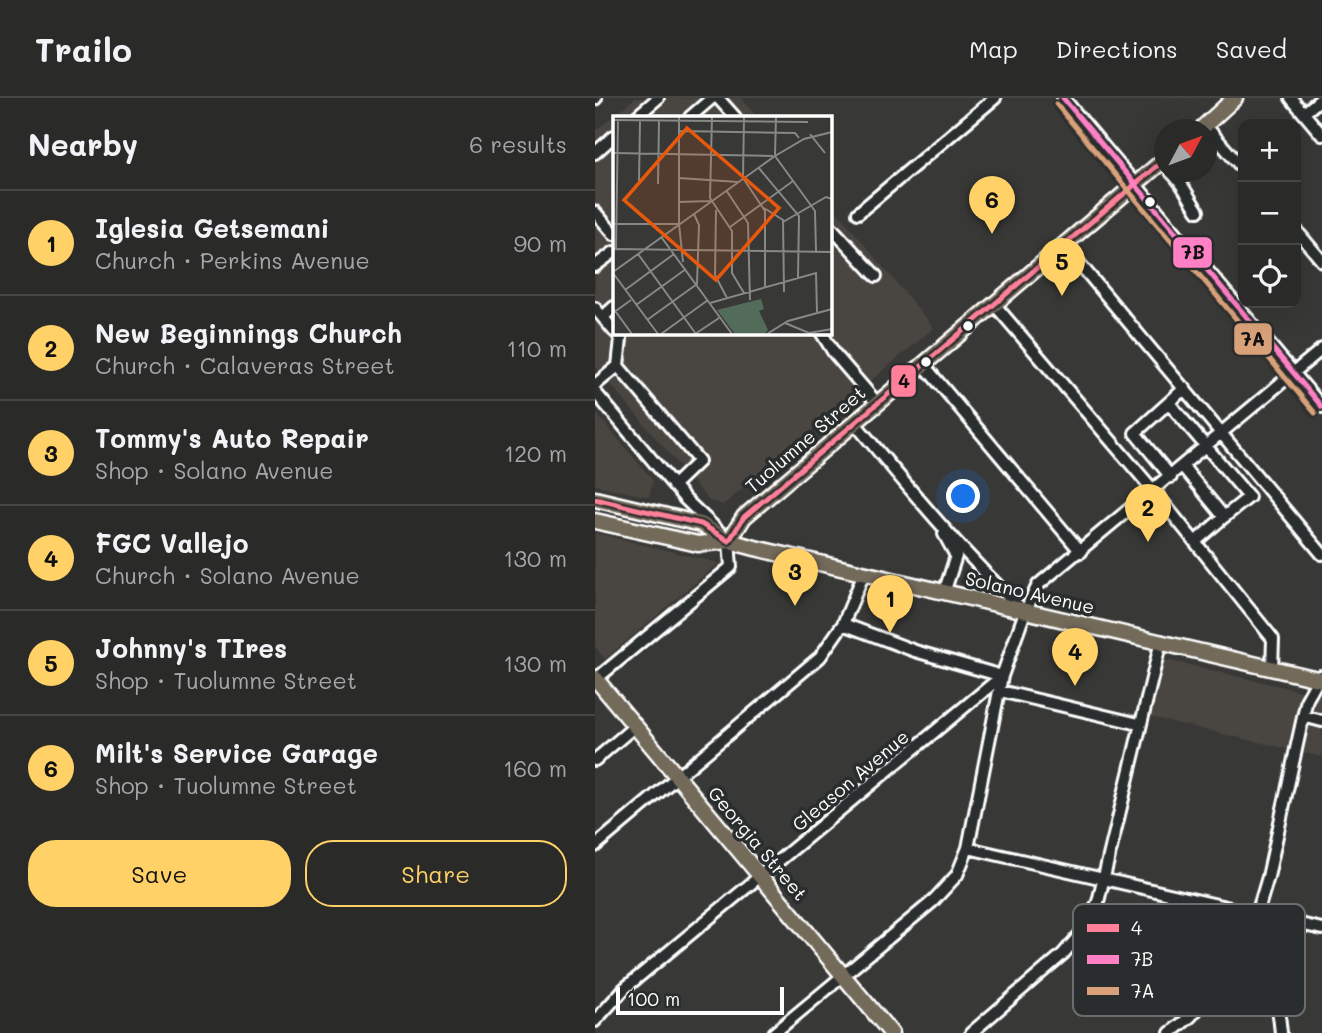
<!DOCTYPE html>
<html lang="en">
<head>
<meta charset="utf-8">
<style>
  :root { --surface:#2a2a28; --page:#323230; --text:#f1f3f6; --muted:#a5a7a8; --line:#464645; --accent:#ffd166 }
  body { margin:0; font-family:Mali,sans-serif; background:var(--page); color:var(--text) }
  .controls { position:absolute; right:21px; top:21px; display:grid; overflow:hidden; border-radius:14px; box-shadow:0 7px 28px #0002 }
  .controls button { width:63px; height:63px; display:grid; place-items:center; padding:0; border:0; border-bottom:2px solid var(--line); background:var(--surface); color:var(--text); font:35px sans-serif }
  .compass { position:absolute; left:559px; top:21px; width:63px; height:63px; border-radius:50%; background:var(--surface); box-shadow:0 7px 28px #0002; rotate:49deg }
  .scale { position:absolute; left:21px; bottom:18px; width:168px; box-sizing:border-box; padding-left:7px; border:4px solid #fff; border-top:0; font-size:19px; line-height:24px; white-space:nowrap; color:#fff; -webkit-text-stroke:5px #2a2d2e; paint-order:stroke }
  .you { position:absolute; left:369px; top:399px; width:24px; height:24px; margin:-18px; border:5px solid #fff; border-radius:50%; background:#1a73e8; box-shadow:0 0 0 10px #1a73e833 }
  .badge { display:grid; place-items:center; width:46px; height:46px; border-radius:50%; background:var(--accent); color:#111; font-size:23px; font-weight:700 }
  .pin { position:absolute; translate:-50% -58px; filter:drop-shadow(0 2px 4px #0008) }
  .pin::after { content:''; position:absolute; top:37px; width:24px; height:21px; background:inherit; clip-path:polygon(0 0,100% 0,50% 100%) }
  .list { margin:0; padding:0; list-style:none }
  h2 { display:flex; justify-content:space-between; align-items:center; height:91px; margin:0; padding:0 28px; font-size:30px }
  h2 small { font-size:23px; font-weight:400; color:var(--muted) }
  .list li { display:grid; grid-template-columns:46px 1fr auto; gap:21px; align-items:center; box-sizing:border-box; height:105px; padding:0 28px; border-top:2px solid var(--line) }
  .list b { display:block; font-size:26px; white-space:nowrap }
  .list p { margin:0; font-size:23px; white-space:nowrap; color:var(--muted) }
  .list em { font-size:23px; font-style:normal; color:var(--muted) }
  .actions { display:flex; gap:14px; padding:21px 28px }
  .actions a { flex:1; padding:16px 0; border:2px solid var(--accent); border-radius:28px; text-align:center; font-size:24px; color:var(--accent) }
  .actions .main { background:var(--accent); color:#111 }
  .icon { flex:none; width:38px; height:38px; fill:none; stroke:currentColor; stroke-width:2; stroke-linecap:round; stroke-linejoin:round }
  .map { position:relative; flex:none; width:727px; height:935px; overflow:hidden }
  header { display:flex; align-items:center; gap:42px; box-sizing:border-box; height:98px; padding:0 35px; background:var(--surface); border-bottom:2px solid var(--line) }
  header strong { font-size:33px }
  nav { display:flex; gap:38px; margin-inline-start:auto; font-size:24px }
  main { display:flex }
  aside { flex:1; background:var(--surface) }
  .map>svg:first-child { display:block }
  .built { fill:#494540 }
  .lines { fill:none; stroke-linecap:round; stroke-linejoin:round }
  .minor-casing { stroke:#fff; stroke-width:16 }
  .major-casing { stroke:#fff; stroke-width:19 }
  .minor { stroke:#2a2d2e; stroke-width:10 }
  .major { stroke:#736b5a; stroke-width:14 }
  .bus-1-casing { stroke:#2a2d2e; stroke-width:10 }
  .bus-2-casing { stroke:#2a2d2e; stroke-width:10 }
  .bus-3-casing { stroke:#2a2d2e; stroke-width:10 }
  .bus-1 { stroke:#ff8098; stroke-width:5 }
  .bus-2 { stroke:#ff80c5; stroke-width:5 }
  .bus-3 { stroke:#d9a179; stroke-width:5 }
  .bus-dot { fill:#fff; stroke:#2a2d2e; stroke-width:2.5 }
  .labels { text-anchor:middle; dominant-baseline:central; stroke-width:7; stroke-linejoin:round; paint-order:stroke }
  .street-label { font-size:19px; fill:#fff; stroke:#2a2d2e }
  .inset-road { fill:none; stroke:#888886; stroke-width:2 }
  .view { fill:#e8590c; fill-opacity:0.15; stroke:#e8590c; stroke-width:3.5 }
  .inset-edge { fill:none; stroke:#fff; stroke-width:3.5 }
  .key { fill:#2a2d2e; stroke:#6a6c6d; stroke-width:2 }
  .key-label { font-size:19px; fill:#fff }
  .line-badge { stroke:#2a2d2e; stroke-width:2.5 }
  .pale-badge-label { font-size:19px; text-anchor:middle; font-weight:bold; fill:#111 }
</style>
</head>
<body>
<header>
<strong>Trailo</strong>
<nav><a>Map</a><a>Directions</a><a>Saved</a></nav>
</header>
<main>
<aside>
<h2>Nearby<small>6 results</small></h2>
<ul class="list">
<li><span class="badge">1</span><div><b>Iglesia Getsemani</b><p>Church · Perkins Avenue</p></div><em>90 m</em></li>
<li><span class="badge">2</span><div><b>New Beginnings Church</b><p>Church · Calaveras Street</p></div><em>110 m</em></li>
<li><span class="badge">3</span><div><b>Tommy's Auto Repair</b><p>Shop · Solano Avenue</p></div><em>120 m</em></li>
<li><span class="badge">4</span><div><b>FGC Vallejo</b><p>Church · Solano Avenue</p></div><em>130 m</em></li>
<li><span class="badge">5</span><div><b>Johnny's TIres</b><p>Shop · Tuolumne Street</p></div><em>130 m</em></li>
<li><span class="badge">6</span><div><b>Milt's Service Garage</b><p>Shop · Tuolumne Street</p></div><em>160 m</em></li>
</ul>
<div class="actions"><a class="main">Save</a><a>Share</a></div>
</aside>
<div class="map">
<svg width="727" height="935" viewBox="0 0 727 935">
  <rect width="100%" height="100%" fill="#383836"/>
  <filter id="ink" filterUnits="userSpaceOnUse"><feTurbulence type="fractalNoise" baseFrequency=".0143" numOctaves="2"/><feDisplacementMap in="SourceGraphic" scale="14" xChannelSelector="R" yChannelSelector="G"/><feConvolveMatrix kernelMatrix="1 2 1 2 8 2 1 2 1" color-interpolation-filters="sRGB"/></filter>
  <g filter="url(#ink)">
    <!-- built -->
    <path class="built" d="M 40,0 L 146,0 L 162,19 L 19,19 L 19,234 L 234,234 L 235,105 L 339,230 L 128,407 L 114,403 L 0,268 L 0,33 Z
      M 0,314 L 58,382 L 54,399 L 0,387 Z
      M 0,435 L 124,465 L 10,561 L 0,549 Z
      M 568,561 L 727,598 L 727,659 L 555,619 Z"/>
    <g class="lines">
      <defs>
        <path id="minor" d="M 123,0 L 140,19
          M 468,0 L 727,309
          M 696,0 L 727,37
          M 0,1 L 1,0
          M 709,15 L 727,0
          M 41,19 L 63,0
          M 95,19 L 117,0
          M 610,27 L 648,71
          M 0,55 L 19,38
          M 576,74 C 588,85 593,99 603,113
          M 0,114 L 19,136
          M 263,115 L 400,0
          M 234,127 L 281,178
          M 701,132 L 727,163
          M 469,147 L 727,456
          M 0,168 L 19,154
          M 399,206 L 559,393 L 678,541 L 677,570
          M 0,210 L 19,233
          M 8,219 L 19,209
          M 21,234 L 26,241 L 23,268 L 104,363 L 78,388
          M 226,234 L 239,255 L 282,305
          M 328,266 L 486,454
          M 0,287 L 23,268
          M 0,294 L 90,401 L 134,443 L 136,469 L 0,582
          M 574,305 L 654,399 L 629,419 L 588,369
          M 259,324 C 313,389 366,454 427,511
          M 576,379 L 540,335 L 590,290
          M 600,444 L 629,419
          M 349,495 L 361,458 L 349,436
          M 248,526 L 320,553 L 407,578
          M 405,593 L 544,626
          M 708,618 L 727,623
          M 0,662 L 40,628
          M 0,748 L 225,559 L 248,526 L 269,475
          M 373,750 L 727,831
          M 650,849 C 677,872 683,901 686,935
          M 0,923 L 30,890 L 407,578
          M 179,935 L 337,804 L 362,777 L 373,750 L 407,578 L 430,514 L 443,487 L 727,251
          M 376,935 L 468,856 L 488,833 L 503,804 L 566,543
          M 575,935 L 595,919 L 643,867 L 656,836 L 673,779 L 712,601 L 725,578"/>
        <path id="major" d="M 605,32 L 640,0
          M 0,401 L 106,426 L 134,443 L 160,450 L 727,582
          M 0,423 L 103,446 L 134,443
          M 134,443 L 149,419 L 570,61
          M 0,580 L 296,935"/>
      </defs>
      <!-- minor casing -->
      <use href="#minor" class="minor-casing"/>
      <!-- major casing -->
      <use href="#major" class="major-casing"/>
      <!-- minor -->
      <use href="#minor" class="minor"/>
      <!-- major -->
      <use href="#major" class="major"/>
      <defs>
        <path id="bus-1" d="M 0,401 L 106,426 L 134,443
          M 134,443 L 149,419 L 570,61"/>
        <path id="bus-2" d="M 468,0 L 727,309"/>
        <path id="bus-3" d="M 461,6 L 720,315"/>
      </defs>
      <!-- bus-1 casing -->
      <use href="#bus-1" class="bus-1-casing"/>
      <!-- bus-2 casing -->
      <use href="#bus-2" class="bus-2-casing"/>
      <!-- bus-3 casing -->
      <use href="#bus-3" class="bus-3-casing"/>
      <!-- bus-1 -->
      <use href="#bus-1" class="bus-1"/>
      <!-- bus-2 -->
      <use href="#bus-2" class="bus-2"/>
      <!-- bus-3 -->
      <use href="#bus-3" class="bus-3"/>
    </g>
  </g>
  <!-- markers -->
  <g class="bus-dot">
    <circle cx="555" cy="104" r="6"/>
    <circle cx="373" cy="228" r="6"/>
    <circle cx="331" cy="264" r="6"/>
  </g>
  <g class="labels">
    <!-- street labels -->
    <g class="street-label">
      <text transform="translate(210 341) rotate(-41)">Tuolumne Street</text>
      <text transform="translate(435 494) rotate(13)">Solano Avenue</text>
      <text transform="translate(255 682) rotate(-40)">Gleason Avenue</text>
      <text transform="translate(163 745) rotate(50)">Georgia Street</text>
    </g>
  </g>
  <!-- overview -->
  <g transform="translate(18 18)">
    <rect width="219" height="219" fill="#383836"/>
    <path d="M 148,183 L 151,193 L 146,195 L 155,214 L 151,218 L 122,218 L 104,194 Z" fill="#536c5a"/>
    <path class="inset-road" d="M 66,0 L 66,108M 99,0 L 97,82 L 119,115 L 119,157 L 131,177M 131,0 L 130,62 L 152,95 L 152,172M 0,4 L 195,6M 66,15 L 182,17 L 186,22M 197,18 L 212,37M 0,37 L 160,40M 162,40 L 202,95 L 203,136M 162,40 L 163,0M 145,51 L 186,100 L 185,162M 66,62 L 125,66M 26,66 L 27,5M 45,68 L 46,4M 113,74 L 135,107 L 137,184M 65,86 L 98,85M 151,92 L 170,104 L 171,176M 103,94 L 102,159 L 114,182M 170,106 L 213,81 L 219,83M 0,108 L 66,108 L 70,146M 117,111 L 180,65M 49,122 L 119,218M 0,133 L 219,136M 3,133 L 5,4M 25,138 L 83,218M 0,155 L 0,133M 0,156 L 162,40 L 191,23 L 219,16M 0,157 L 45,218M 12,174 L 61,138M 97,187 L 203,157 L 204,196M 23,189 L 73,153M 0,192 L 19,218M 0,197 L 18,184M 34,204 L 84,168 L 86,109 L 81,98M 172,207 L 196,217 L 219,213M 48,218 L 95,184M 82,218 L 106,202M 154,218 L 175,205 L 219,193"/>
    <path class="view" d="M 74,12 L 166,92 L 103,164 L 11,84 Z"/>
    <rect width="219" height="219" class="inset-edge"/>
  </g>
  <!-- legend -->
  <rect x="478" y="806" width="232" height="112" rx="10" class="key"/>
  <rect x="492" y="826" width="32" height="8" fill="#ff8098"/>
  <rect x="492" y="857" width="32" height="9" fill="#ff80c5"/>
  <rect x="492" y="889" width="32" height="8" fill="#d9a179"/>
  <g class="key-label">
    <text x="536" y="837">4</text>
    <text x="536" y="868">7B</text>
    <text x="536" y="900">7A</text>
  </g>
  <g class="line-badge">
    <rect x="577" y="138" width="41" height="33" rx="7" fill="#ff80c5"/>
    <rect x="638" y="224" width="40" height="34" rx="7" fill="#d9a179"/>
    <rect x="295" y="266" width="27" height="34" rx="7" fill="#ff8098"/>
  </g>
  <g class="pale-badge-label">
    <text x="598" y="161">7B</text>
    <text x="658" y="248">7A</text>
    <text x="309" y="290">4</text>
  </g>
</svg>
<div class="controls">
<button>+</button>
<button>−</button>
<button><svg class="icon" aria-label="locate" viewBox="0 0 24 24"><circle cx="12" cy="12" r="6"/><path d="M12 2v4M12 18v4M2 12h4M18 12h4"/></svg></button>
</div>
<svg class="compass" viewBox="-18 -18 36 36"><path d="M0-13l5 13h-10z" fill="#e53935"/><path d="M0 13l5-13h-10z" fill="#a5a7a8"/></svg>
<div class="scale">100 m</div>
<div class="you"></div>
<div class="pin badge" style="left:295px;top:535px">1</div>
<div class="pin badge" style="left:553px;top:444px">2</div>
<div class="pin badge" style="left:200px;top:508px">3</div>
<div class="pin badge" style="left:480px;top:588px">4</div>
<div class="pin badge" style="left:467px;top:198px">5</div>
<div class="pin badge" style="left:397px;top:136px">6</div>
</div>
</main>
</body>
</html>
